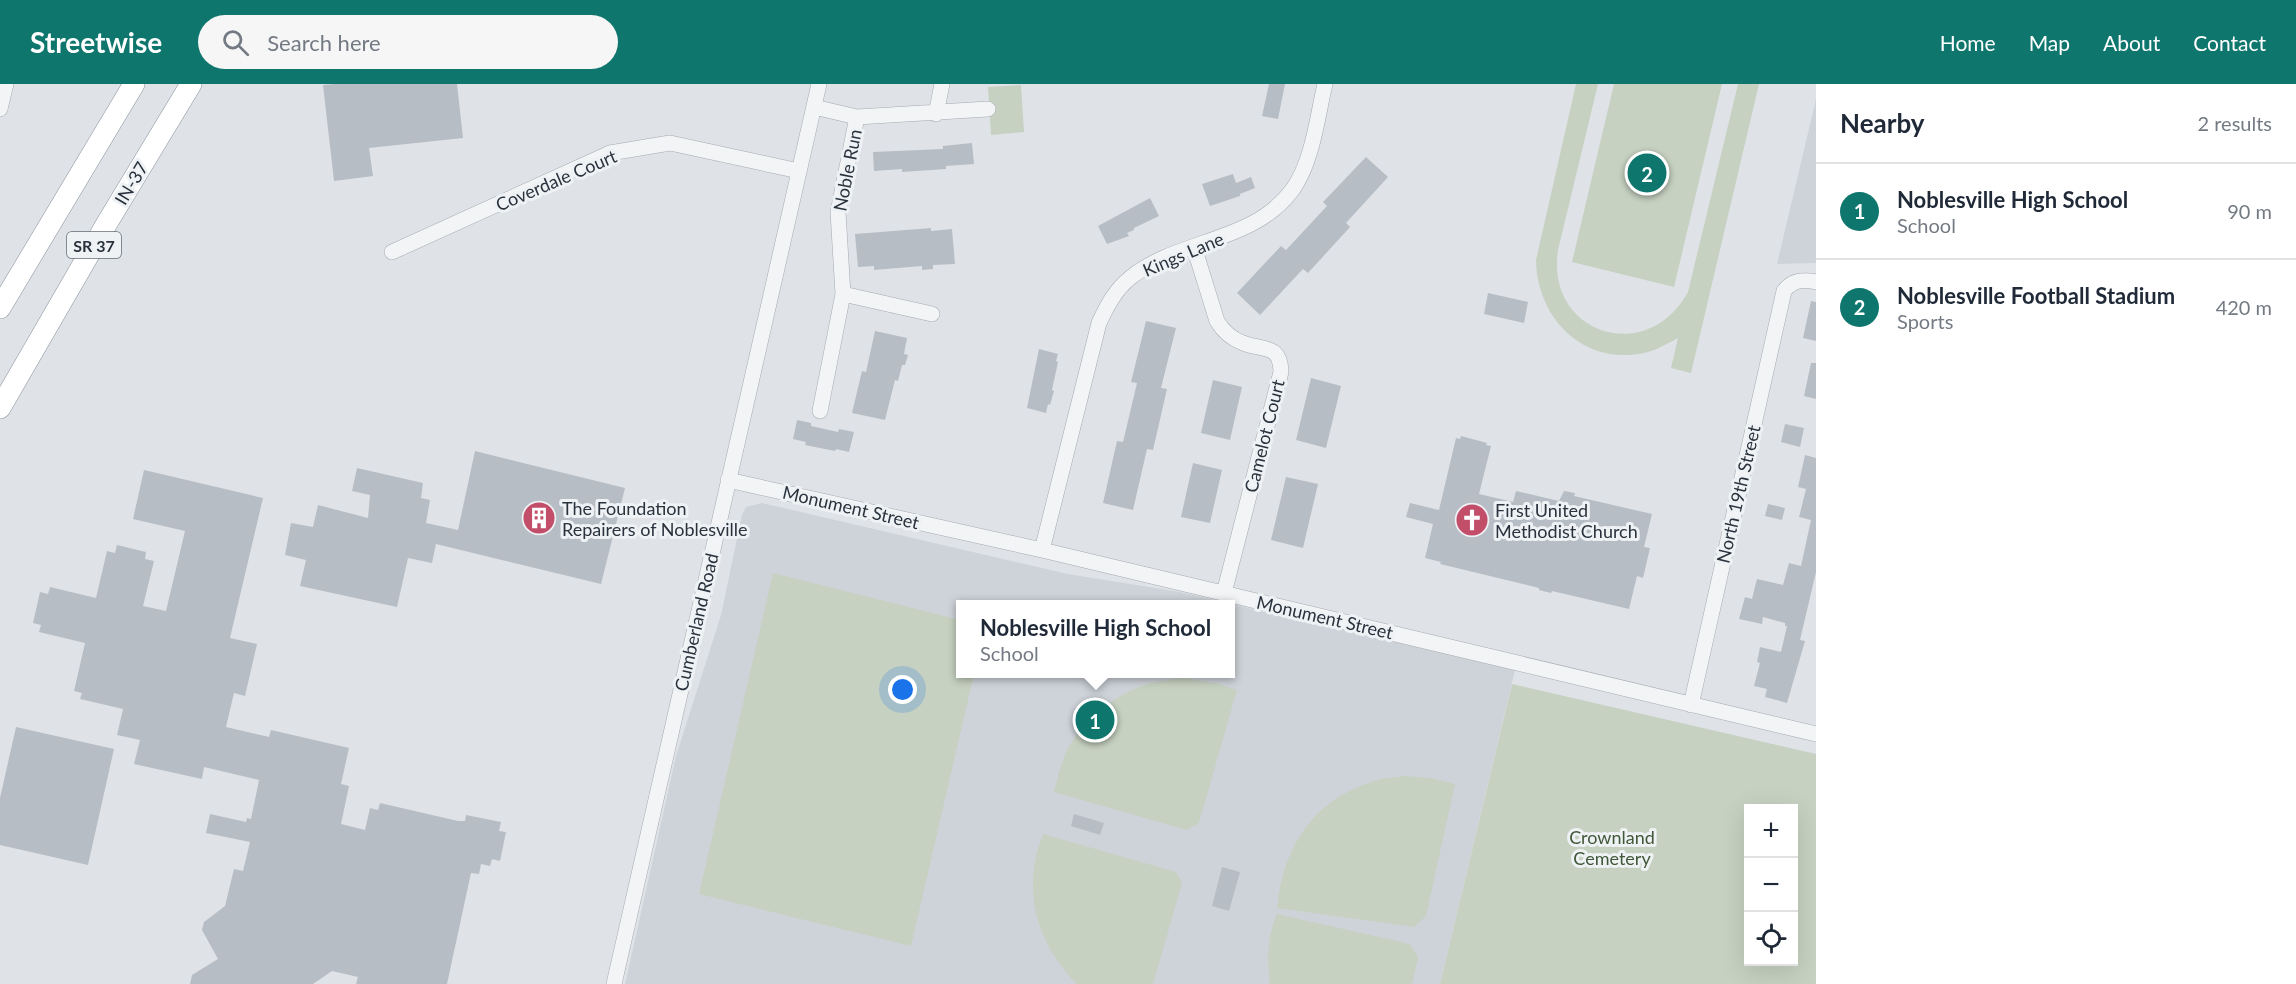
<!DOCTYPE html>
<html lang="en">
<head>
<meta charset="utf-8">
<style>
  :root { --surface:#fff; --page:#f6f6f7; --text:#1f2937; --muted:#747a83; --line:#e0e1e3; --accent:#0f766e }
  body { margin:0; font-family:Lato,sans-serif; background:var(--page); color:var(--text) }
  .controls { position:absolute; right:18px; bottom:18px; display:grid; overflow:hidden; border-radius:0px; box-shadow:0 6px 24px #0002 }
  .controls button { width:54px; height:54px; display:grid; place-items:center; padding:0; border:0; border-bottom:2px solid var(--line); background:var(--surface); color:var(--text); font:30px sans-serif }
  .you { position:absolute; left:903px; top:606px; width:21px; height:21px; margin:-15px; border:4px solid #fff; border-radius:50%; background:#1a73e8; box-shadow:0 0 0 9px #1a73e833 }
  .badge { display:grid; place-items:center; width:39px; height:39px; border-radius:50%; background:var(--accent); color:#fff; font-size:20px; font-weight:700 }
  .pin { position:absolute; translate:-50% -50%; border:3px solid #fff; box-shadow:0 2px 6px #0006 }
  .popup { position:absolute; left:956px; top:516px; width:279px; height:78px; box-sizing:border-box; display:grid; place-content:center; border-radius:0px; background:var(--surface); filter:drop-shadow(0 2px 4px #0005); font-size:20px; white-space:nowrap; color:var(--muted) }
  .popup b { font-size:22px; color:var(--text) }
  .popup::after { content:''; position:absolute; left:50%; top:100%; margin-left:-12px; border:12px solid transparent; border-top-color:var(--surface) }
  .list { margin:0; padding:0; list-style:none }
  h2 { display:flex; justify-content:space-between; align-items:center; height:78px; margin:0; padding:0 24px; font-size:26px }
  h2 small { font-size:20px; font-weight:400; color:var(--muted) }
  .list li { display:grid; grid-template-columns:39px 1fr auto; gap:18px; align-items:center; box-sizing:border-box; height:96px; padding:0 24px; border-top:2px solid var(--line) }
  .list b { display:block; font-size:22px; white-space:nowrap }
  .list p { margin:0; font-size:20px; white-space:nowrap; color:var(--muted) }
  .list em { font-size:20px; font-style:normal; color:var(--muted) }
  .icon { flex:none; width:33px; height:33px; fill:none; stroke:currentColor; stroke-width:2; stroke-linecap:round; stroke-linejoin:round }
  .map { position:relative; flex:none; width:1816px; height:900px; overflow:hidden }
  header { display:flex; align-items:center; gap:36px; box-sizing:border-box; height:84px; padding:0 30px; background:var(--accent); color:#fff }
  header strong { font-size:28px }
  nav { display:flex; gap:33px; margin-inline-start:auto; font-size:21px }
  .search { width:420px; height:54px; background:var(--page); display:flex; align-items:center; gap:15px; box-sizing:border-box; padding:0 21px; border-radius:33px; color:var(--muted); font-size:22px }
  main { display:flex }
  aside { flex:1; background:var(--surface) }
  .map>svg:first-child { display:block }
  .built { fill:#ced3d9; fill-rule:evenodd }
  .green { fill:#c6d1c1; fill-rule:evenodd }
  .building { fill:#b7bdc4 }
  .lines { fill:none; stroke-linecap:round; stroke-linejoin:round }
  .minor-casing { stroke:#a5aab1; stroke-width:16 }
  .highway-casing { stroke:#88929d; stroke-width:22 }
  .minor { stroke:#f2f4f6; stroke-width:15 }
  .highway { stroke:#fff; stroke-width:21 }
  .labels { text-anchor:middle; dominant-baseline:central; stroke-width:6; stroke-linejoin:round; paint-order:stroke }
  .shield { fill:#eff2f5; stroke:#646c74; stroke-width:1.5 }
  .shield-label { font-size:16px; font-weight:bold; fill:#29323d }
  .street-label { font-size:18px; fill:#29323d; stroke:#eff2f5 }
  .poi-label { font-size:18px; fill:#29323d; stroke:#eff2f5; text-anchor:start }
  .park-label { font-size:18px; fill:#415838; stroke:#eff2f5 }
</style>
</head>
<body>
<header>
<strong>Streetwise</strong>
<div class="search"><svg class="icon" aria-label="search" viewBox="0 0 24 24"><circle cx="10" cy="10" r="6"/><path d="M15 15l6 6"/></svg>Search here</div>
<nav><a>Home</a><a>Map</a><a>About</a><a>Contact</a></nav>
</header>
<main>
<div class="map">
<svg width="1816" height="900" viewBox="0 0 1816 900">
  <rect width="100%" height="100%" fill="#dfe3e7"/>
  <!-- built -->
  <path class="built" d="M 1816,15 L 1816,179 L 1777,180 Z
    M 762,419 L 1068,490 L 1180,508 L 1515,586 L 1440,900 L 625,900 L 676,672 L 721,531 L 742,431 L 746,423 ZM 960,520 L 1230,520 L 1230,590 L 960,590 Z"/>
  <!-- green -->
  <path class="green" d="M 1576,0 L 1598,0 L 1558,166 C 1545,250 1647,283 1688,208 L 1738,0 L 1759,0 L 1691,289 L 1671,284 L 1678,254 C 1668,259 1659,265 1648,268 C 1586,284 1537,236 1536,176 Z
    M 1614,0 L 1722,0 L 1674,203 L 1572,178 Z
    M 1021,1 L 1024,48 L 991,51 L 988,3 Z
    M 773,489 L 960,536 L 960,590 L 974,590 L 911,862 L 699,810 Z
    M 1184,594 L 1219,600 L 1237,606 L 1199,739 L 1187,746 L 1054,708 C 1057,697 1059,686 1063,676 C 1076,641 1111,612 1147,600 C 1158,597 1172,596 1184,594 Z
    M 1512,600 L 1816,670 L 1816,900 L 1440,900 ZM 1748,724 L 1794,724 L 1794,878 L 1748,878 Z
    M 1403,692 L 1431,694 L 1455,700 L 1426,832 L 1414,843 L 1277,824 C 1283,764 1312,717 1371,698 C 1381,694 1393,694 1403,692 Z
    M 1043,750 L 1176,788 L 1182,799 L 1153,900 L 1077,900 C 1036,859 1021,805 1043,750 Z
    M 1277,830 L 1410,860 L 1418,873 L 1412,900 L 1270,900 C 1267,876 1267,853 1277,830 Z"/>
  <!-- building -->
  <path class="building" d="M 335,0 L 457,0 L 463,54 L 369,64 L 373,92 L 334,97 L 323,1 Z
    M 1269,0 L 1285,0 L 1278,35 L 1262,32 Z
    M 972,59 L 974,80 L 946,82 L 946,85 L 902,88 L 902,85 L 874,87 L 873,68 L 943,65 L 943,62 Z
    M 1366,73 L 1388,93 L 1346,139 L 1350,143 L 1308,189 L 1303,185 L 1260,231 L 1237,209 L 1281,162 L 1286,166 L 1327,122 L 1323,118 Z
    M 1233,90 L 1236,99 L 1251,93 L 1255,104 L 1240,110 L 1240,112 L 1210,122 L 1202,100 Z
    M 1150,114 L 1159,132 L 1134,144 L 1134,146 L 1127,149 L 1129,152 L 1107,160 L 1098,142 Z
    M 931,144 L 931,147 L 952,145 L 955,180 L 933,181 L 933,185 L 922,186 L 922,182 L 874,186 L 874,182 L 858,183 L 855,150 Z
    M 1488,209 L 1528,218 L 1524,239 L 1484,230 Z
    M 1811,217 L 1816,218 L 1816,257 L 1803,254 Z
    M 1146,237 L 1176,244 L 1161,304 L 1167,305 L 1153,366 L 1147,365 L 1133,426 L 1103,419 L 1117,357 L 1123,358 L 1137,299 L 1131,298 Z
    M 875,247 L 907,254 L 904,270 L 908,271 L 905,281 L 902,281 L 898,297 L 895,296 L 885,336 L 852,329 L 862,287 L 866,288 Z
    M 1039,265 L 1058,270 L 1056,277 L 1058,278 L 1052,306 L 1054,307 L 1050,321 L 1048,320 L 1046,329 L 1027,324 Z
    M 1811,279 L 1816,279 L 1816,315 L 1804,312 Z
    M 1311,294 L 1341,302 L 1326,364 L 1296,356 Z
    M 1213,296 L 1242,303 L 1230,356 L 1201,349 Z
    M 797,336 L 811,339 L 811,342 L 838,348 L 839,345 L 854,348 L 849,368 L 836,365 L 835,367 L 805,361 L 806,358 L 793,355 Z
    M 1785,340 L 1804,344 L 1800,363 L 1781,358 Z
    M 1461,352 L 1487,359 L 1486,361 L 1491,362 L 1479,410 L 1513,418 L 1516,407 L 1559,417 L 1564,407 L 1575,409 L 1574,412 L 1652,430 L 1644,463 L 1650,464 L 1643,494 L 1637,492 L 1629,525 L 1552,507 L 1551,509 L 1539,506 L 1539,504 L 1440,480 L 1441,478 L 1425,474 L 1433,440 L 1406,433 L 1410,419 L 1439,426 L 1456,354 L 1460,355 Z
    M 475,367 L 625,404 L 601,500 L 436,460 L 432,479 L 408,474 L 397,523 L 300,502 L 306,476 L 285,471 L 291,439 L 313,443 L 318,421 L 368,434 L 370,411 L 352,407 L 357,384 L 423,399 L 421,414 L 430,416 L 426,439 L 458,446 Z
    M 1805,371 L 1816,374 L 1816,488 L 1800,556 L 1805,557 L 1787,619 L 1765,613 L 1767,605 L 1754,602 L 1760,579 L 1757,578 L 1760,563 L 1781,568 L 1787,542 L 1785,542 L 1785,539 L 1763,533 L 1762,540 L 1739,535 L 1745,513 L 1752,515 L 1757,495 L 1783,501 L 1789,479 L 1801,482 L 1811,436 L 1799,433 L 1806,405 L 1798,403 Z
    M 1193,379 L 1222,386 L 1210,439 L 1181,433 Z
    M 144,386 L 263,414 L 230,554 L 257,560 L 245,612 L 234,609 L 226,643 L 269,653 L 271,646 L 349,664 L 341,700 L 349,702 L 341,740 L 365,746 L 370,724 L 378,726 L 380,719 L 458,737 L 465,737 L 466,731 L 501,738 L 499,747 L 506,748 L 500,777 L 492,775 L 490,782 L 481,780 L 479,790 L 471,789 L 447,900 L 356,900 L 358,893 L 332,887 L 313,900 L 190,900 L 192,891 L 218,875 L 202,846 L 204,838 L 225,822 L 234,785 L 243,787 L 250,758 L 206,749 L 210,730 L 246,738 L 247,734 L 251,735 L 259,696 L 204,683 L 202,695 L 134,680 L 140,656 L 117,651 L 123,625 L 80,615 L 82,609 L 74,607 L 85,559 L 39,548 L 41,541 L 33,539 L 40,508 L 48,510 L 50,503 L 96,514 L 107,467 L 115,469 L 117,461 L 146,468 L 145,475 L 154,477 L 143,522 L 166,527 L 185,447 L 133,435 Z
    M 1286,393 L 1318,400 L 1303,464 L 1271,456 Z
    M 1768,420 L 1785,424 L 1782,436 L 1765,432 Z
    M 16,643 L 114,665 L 88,781 L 0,761 L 0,714 Z
    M 1074,730 L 1104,739 L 1100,751 L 1071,742 Z
    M 1222,783 L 1240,788 L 1229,827 L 1212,822 Z"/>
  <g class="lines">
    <defs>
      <path id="minor" d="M 814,23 L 857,33 L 988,25
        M 0,25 L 6,0
        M 936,30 L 942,0
        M 1194,163 L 1217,237 C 1223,247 1232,255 1243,259 C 1263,267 1280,259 1281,288 L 1224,509
        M 392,168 L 610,69 L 670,59 L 799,87
        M 843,210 L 932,230
        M 820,327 L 843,210 L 838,128 L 857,33
        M 728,396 L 1042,466 L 1816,650
        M 1042,466 L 1099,239 C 1107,222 1115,206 1130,194 C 1179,154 1253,160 1293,105 C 1313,76 1317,34 1325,0
        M 1691,621 L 1784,207 C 1792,196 1803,195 1816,198
        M 614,900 L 819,0"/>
      <path id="highway" d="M 0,224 L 134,0
        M 0,324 L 107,139 L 191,0"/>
    </defs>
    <!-- minor casing -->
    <use href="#minor" class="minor-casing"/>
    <!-- highway casing -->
    <use href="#highway" class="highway-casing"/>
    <!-- minor -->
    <use href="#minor" class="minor"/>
    <!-- highway -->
    <use href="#highway" class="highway"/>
  </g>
  <!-- icons -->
  <defs>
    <symbol id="building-disc" viewBox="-11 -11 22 22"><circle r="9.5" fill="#c34e69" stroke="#eff2f5"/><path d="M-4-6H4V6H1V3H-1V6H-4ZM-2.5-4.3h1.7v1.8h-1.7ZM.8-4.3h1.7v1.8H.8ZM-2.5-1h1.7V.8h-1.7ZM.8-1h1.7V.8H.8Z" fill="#fff"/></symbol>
    <symbol id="church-disc" viewBox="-11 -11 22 22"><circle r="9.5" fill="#c34e69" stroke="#eff2f5"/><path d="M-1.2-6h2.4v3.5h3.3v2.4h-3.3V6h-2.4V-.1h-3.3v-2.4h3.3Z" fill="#fff"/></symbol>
  </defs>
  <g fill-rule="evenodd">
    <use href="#building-disc" x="520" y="415" width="38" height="38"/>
    <use href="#church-disc" x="1453" y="417" width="38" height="38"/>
  </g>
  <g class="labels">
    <!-- shield labels -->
    <rect class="shield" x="67" y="148" width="54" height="26" rx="4.5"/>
    <g class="shield-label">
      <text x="94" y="161">SR 37</text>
    </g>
    <!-- street labels -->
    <g class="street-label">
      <text transform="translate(847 86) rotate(-79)">Noble Run</text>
      <text transform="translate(556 96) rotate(-23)">Coverdale Court</text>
      <text transform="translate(131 99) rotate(-59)">IN-37</text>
      <text transform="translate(1183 170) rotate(-23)">Kings Lane</text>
      <text transform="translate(1264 352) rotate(-76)">Camelot Court</text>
      <text transform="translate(1738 410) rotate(-77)">North 19th Street</text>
      <text transform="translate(851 423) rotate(13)">Monument Street</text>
      <text transform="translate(1325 533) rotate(13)">Monument Street</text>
      <text transform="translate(696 538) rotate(-77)">Cumberland Road</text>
    </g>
    <!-- poi labels -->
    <g class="poi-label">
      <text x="562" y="424">The Foundation<tspan x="562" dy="21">Repairers of Noblesville</tspan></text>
      <text x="1495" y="426">First United<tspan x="1495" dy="21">Methodist Church</tspan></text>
    </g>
    <!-- park labels -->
    <g class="park-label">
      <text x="1612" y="753">Crownland<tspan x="1612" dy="21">Cemetery</tspan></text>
    </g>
  </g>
</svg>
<div class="controls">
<button>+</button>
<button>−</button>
<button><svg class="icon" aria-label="locate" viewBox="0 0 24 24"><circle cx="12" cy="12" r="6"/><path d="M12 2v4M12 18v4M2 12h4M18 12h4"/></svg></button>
</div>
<div class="you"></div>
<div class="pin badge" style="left:1095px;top:636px">1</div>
<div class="popup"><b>Noblesville High School</b>School</div>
<div class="pin badge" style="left:1647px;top:89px">2</div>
</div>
<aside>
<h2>Nearby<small>2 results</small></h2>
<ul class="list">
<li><span class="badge">1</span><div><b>Noblesville High School</b><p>School</p></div><em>90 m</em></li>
<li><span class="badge">2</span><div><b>Noblesville Football Stadium</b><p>Sports</p></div><em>420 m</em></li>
</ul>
</aside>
</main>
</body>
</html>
